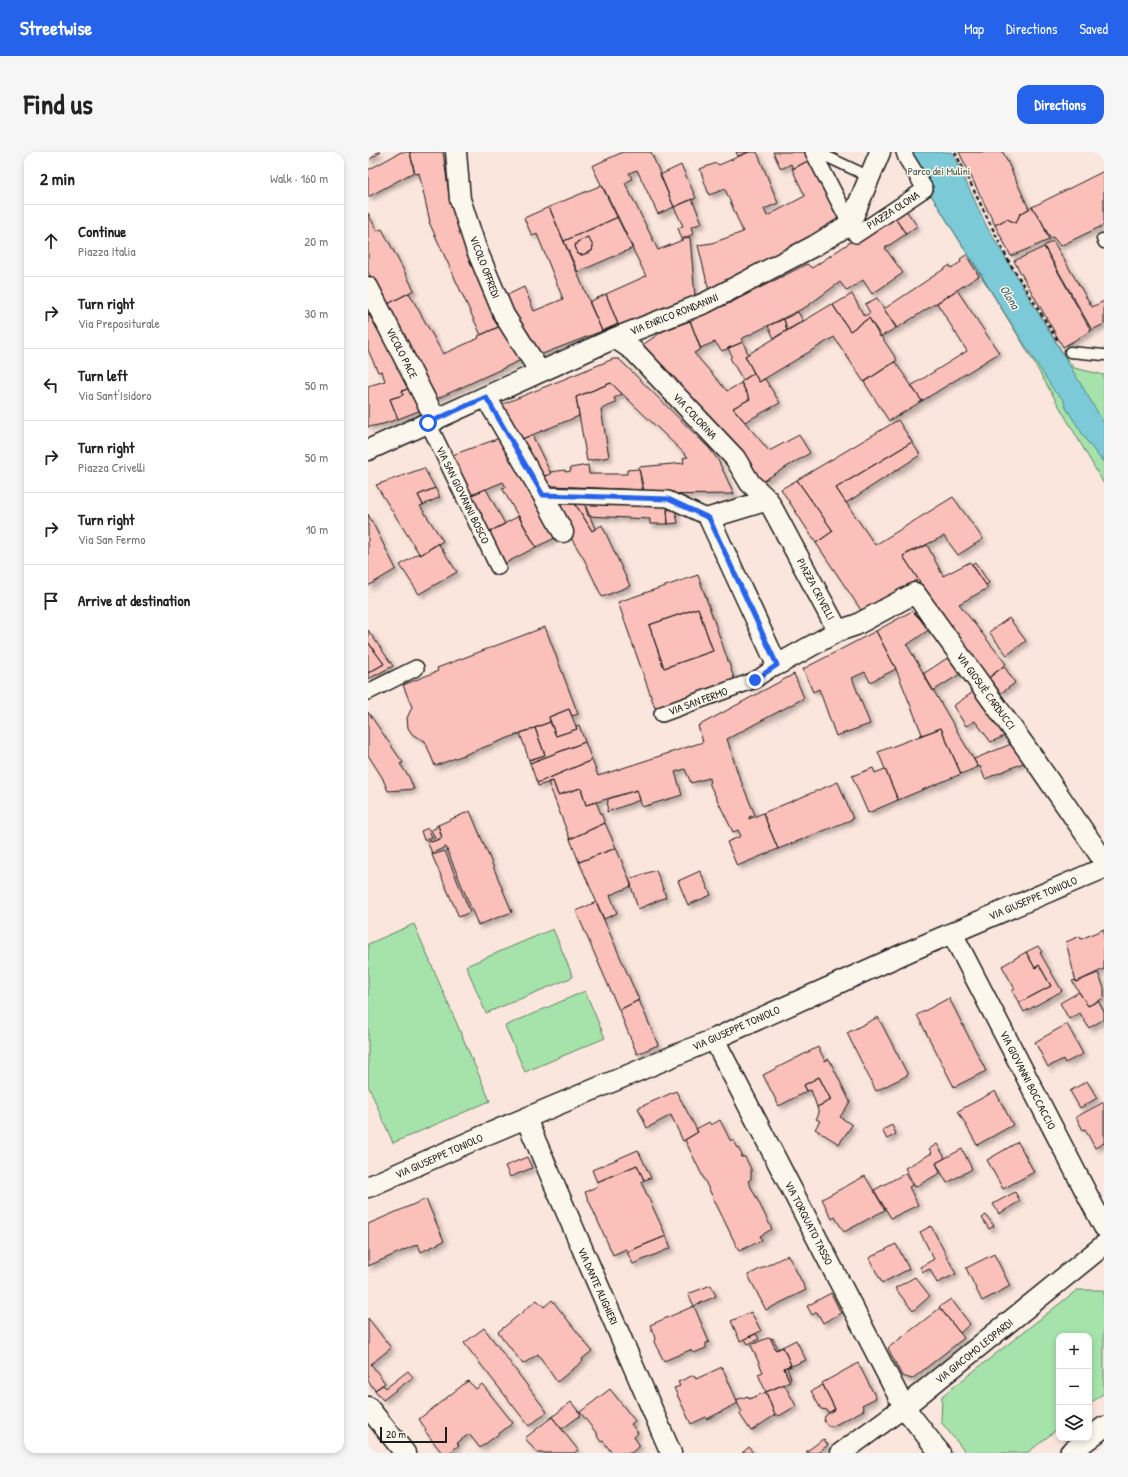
<!DOCTYPE html>
<html lang="en">
<head>
<meta charset="utf-8">
<style>
  :root { --surface:#fff; --page:#f6f6f6; --text:#222; --muted:#767676; --line:#e0e0e0; --accent:#2563eb }
  body { margin:0; font-family:"Patrick Hand",sans-serif; background:var(--page); color:var(--text) }
  .controls { position:absolute; right:12px; bottom:12px; display:grid; overflow:hidden; border-radius:8px; box-shadow:0 2px 6px #0003 }
  .controls button { width:36px; height:36px; display:grid; place-items:center; padding:0; border:0; border-bottom:1px solid var(--line); background:var(--surface); color:var(--text); font:20px sans-serif }
  .scale { position:absolute; left:12px; bottom:10px; width:67px; box-sizing:border-box; padding-left:4px; border:2px solid #1c1c1c; border-top:0; font-size:11px; line-height:14px; white-space:nowrap; color:#1c1c1c; -webkit-text-stroke:3px #fbf7ec; paint-order:stroke }
  .stop { position:absolute; width:12px; height:12px; margin:-9px; border:3px solid #2563eb; border-radius:50%; background:#fff }
  .stop.end { background:#2563eb; border-color:#fff; box-shadow:0 1px 4px #0008 }
  .list { margin:0; padding:0; list-style:none }
  h2 { display:flex; justify-content:space-between; align-items:center; height:52px; margin:0; padding:0 16px; font-size:17px }
  h2 small { font-size:13px; font-weight:400; color:var(--muted) }
  .list li { display:grid; grid-template-columns:26px 1fr auto; gap:12px; align-items:center; box-sizing:border-box; height:72px; padding:0 16px; border-top:1px solid var(--line) }
  .list b { display:block; font-size:15px; white-space:nowrap }
  .list p { margin:0; font-size:13px; white-space:nowrap; color:var(--muted) }
  .list em { font-size:13px; font-style:normal; color:var(--muted) }
  .icon { flex:none; width:22px; height:22px; fill:none; stroke:currentColor; stroke-width:2; stroke-linecap:round; stroke-linejoin:round }
  .map { position:relative; flex:none; width:736px; height:1301px; overflow:hidden; border-radius:12px }
  header { display:flex; align-items:center; gap:24px; box-sizing:border-box; height:56px; padding:0 20px; background:var(--accent); color:#fff }
  header strong { font-size:19px }
  nav { display:flex; gap:22px; margin-inline-start:auto; font-size:14px }
  .intro { display:flex; align-items:center; justify-content:space-between; box-sizing:border-box; height:96px; padding:0 24px }
  h1 { margin:0; font-size:28px }
  .button { padding:10px 18px; border-radius:12px; background:var(--accent); color:#fff; font-size:14px; font-weight:700 }
  main { display:flex; gap:24px; padding:0 24px }
  aside { flex:1; background:var(--surface); border-radius:12px; box-shadow:0 2px 6px #0003 }
  .map>svg:first-child { display:block }
  .green { fill:#a5e3ab; stroke:#608064 }
  .water { fill:#7bcad8; stroke:#55848d }
  .building { fill:#fcc0ba; stroke:#1c1c1c; fill-rule:evenodd; filter:url(#shadow) }
  .lines { fill:none; stroke-linecap:round; stroke-linejoin:round }
  .service-casing { stroke:#1c1c1c; stroke-width:13 }
  .pedestrian-casing { stroke:#1c1c1c; stroke-width:18 }
  .minor-casing { stroke:#1c1c1c; stroke-width:23 }
  .path { stroke:#1c1c1c; stroke-width:2.5; stroke-dasharray:4 3; stroke-linecap:butt }
  .service { stroke:#fbf7ec; stroke-width:10 }
  .pedestrian { stroke:#fbf7ec; stroke-width:15 }
  .minor { stroke:#fbf7ec; stroke-width:20 }
  .route { stroke:#2563eb; stroke-width:5 }
  .labels { text-anchor:middle; dominant-baseline:central; stroke-width:3; stroke-linejoin:round; paint-order:stroke }
  .park-label { font-size:11px; fill:#455847; stroke:#fbf7ec }
  .street-label { font-size:11px; fill:#1c1c1c; stroke:#fbf7ec }
  .water-label { font-size:12px; font-style:italic; fill:#3d595e; stroke:#fbf7ec }
</style>
</head>
<body>
<header>
<strong>Streetwise</strong>
<nav><a>Map</a><a>Directions</a><a>Saved</a></nav>
</header>
<div class="intro"><h1>Find us</h1><a class="button">Directions</a></div>
<main>
<aside>
<h2>2 min<small>Walk · 160 m</small></h2>
<ul class="list">
<li><svg class="icon" aria-label="ahead" viewBox="0 0 24 24"><path d="M12 20V5M6 11l6-6 6 6"/></svg><div><b>Continue</b><p>Piazza Italia</p></div><em>20 m</em></li>
<li><svg class="icon" aria-label="right" viewBox="0 0 24 24"><path d="M7 20v-9h11M14 6l5 5-5 5"/></svg><div><b>Turn right</b><p>Via Prepositurale</p></div><em>30 m</em></li>
<li><svg class="icon" aria-label="left" viewBox="0 0 24 24"><path d="M17 20v-9H6M10 6l-5 5 5 5"/></svg><div><b>Turn left</b><p>Via Sant'Isidoro</p></div><em>50 m</em></li>
<li><svg class="icon" aria-label="right" viewBox="0 0 24 24"><path d="M7 20v-9h11M14 6l5 5-5 5"/></svg><div><b>Turn right</b><p>Piazza Crivelli</p></div><em>50 m</em></li>
<li><svg class="icon" aria-label="right" viewBox="0 0 24 24"><path d="M7 20v-9h11M14 6l5 5-5 5"/></svg><div><b>Turn right</b><p>Via San Fermo</p></div><em>10 m</em></li>
<li><svg class="icon" aria-label="arrive" viewBox="0 0 24 24"><path d="M6 21V4h12l-3 4 3 4H6"/></svg><div><b>Arrive at destination</b></div></li>
</ul>
</aside>
<div class="map">
<svg width="736" height="1301" viewBox="0 0 736 1301">
  <defs>
    <filter id="shadow"><feDropShadow dx="3.5" dy="3.5" stdDeviation="2" flood-color="#0004"/></filter>
  </defs>
  <rect width="100%" height="100%" fill="#fbe6dd"/>
  <filter id="ink" filterUnits="userSpaceOnUse"><feTurbulence type="fractalNoise" baseFrequency=".025" numOctaves="2"/><feDisplacementMap in="SourceGraphic" scale="8" xChannelSelector="R" yChannelSelector="G"/><feConvolveMatrix kernelMatrix="1 2 1 2 8 2 1 2 1" color-interpolation-filters="sRGB"/></filter>
  <g filter="url(#ink)">
    <!-- green -->
    <path class="green" d="M 584,0 L 617,72 L 696,203 L 706,216 L 736,223 L 736,332 L 654,190 L 540,6 Z
      M 46,772 L 122,949 L 25,991 L 0,933 L 0,792 Z
      M 185,777 L 205,825 L 118,861 L 98,814 Z
      M 217,839 L 237,886 L 157,920 L 137,874 Z
      M 709,1138 L 735,1138 L 736,1140 L 736,1241 L 721,1253 L 721,1184 L 691,1184 L 691,1276 L 659,1301 L 598,1301 L 573,1270 L 574,1244 Z"/>
    <!-- water -->
    <path class="water" d="M 539,0 L 584,0 L 619,75 L 736,271 L 736,311 L 721,292 L 698,256 L 695,247 L 687,240 L 655,190 L 540,6 Z"/>
    <!-- building -->
    <path class="building" d="M 0,0 L 13,0 L 0,8 Z
      M 33,0 L 42,0 L 46,20 L 0,45 L 0,18 Z
      M 42,0 L 75,0 L 82,50 L 86,62 L 137,172 L 113,183 L 61,70 L 62,70 L 51,21 L 47,22 Z
      M 255,0 L 283,0 L 306,55 L 290,62 L 269,18 L 261,21 L 264,27 L 257,31 L 290,98 L 322,85 L 327,145 L 252,178 L 238,142 L 278,124 L 224,14 Z
      M 368,0 L 381,0 L 370,4 Z
      M 381,0 L 389,0 L 410,51 L 396,57 L 399,64 L 437,44 L 424,17 L 447,5 L 475,69 L 341,139 L 330,93 L 344,91 L 375,80 L 357,37 L 341,43 L 332,17 L 348,11 L 351,13 Z
      M 405,0 L 444,0 L 447,5 L 425,17 L 423,12 L 413,17 Z
      M 591,0 L 635,0 L 661,57 L 652,62 L 648,71 L 639,67 L 627,73 Z
      M 313,13 L 328,46 L 306,55 L 292,23 Z
      M 736,19 L 736,73 L 692,94 L 685,85 L 682,86 L 674,70 L 664,55 Z
      M 234,33 L 250,65 L 196,89 L 181,55 Z
      M 324,47 L 334,71 L 323,75 L 325,82 L 314,87 L 310,76 L 315,74 L 306,55 Z
      M 535,54 L 549,74 L 538,82 L 524,62 Z
      M 181,55 L 234,179 L 164,206 L 135,145 L 156,135 L 166,159 L 195,147 L 169,82 L 164,84 L 156,66 Z
      M 664,55 L 674,70 L 681,88 L 643,104 L 627,73 L 639,67 L 648,71 L 652,62 Z
      M 0,61 L 9,79 L 14,77 L 46,138 L 18,153 L 0,120 Z
      M 524,62 L 538,82 L 517,96 L 535,121 L 504,142 L 495,128 L 479,139 L 472,130 L 438,155 L 373,187 L 375,190 L 354,199 L 347,190 L 332,196 L 322,168 L 360,152 L 439,112 L 444,116 Z
      M 250,65 L 265,96 L 210,120 L 196,89 ZM 220,85 L 225,94 L 224,99 L 214,103 L 210,102 L 207,94 L 209,90 Z
      M 220,85 L 225,94 L 224,99 L 214,103 L 210,102 L 207,94 L 209,90 Z
      M 685,89 L 724,155 L 736,149 L 736,172 L 724,178 L 676,94 Z
      M 676,95 L 723,179 L 695,195 L 646,109 Z
      M 598,103 L 611,124 L 529,176 L 516,157 L 582,113 L 583,116 L 593,110 L 592,107 Z
      M 589,138 L 631,201 L 554,249 L 543,234 L 599,199 L 569,151 Z
      M 41,141 L 75,202 L 111,186 L 110,184 L 137,172 L 153,208 L 66,248 L 16,154 Z
      M 238,142 L 250,172 L 234,179 L 221,150 Z
      M 484,142 L 496,164 L 502,161 L 497,152 L 509,146 L 528,176 L 512,185 L 501,166 L 482,179 L 465,153 Z
      M 464,152 L 482,179 L 501,166 L 529,208 L 496,230 L 466,185 L 391,230 L 377,204 Z
      M 430,160 L 435,169 L 419,178 L 416,167 Z
      M 0,161 L 15,187 L 19,185 L 44,235 L 34,239 L 35,243 L 22,247 L 30,267 L 15,272 L 0,275 L 0,234 L 17,229 L 14,219 L 10,220 L 0,198 Z
      M 416,167 L 419,178 L 406,186 L 400,174 Z
      M 322,169 L 333,197 L 326,201 L 359,239 L 373,231 L 382,247 L 365,256 L 401,299 L 431,283 L 442,301 L 395,329 L 339,266 L 270,196 L 295,179 Z
      M 375,190 L 380,202 L 377,204 L 386,221 L 375,228 L 362,206 L 364,204 L 360,196 Z
      M 245,207 L 251,207 L 341,296 L 350,308 L 366,342 L 275,343 L 271,315 L 316,311 L 315,306 L 320,305 L 243,231 L 208,245 L 211,264 L 149,289 L 130,254 Z
      M 527,210 L 554,249 L 521,269 L 496,230 Z
      M 386,221 L 391,230 L 397,227 L 412,251 L 377,270 L 365,256 L 382,247 L 373,230 Z
      M 243,231 L 254,242 L 246,246 L 248,251 L 233,257 L 241,305 L 219,309 L 208,245 Z
      M 44,235 L 53,258 L 30,267 L 22,247 L 35,243 L 34,239 Z
      M 530,268 L 544,290 L 468,336 L 507,393 L 585,345 L 615,387 L 590,403 L 576,384 L 535,404 L 552,430 L 550,431 L 548,428 L 497,464 L 448,391 L 465,379 L 429,328 Z
      M 164,283 L 183,322 L 167,327 L 149,289 Z
      M 132,286 L 153,325 L 189,385 L 168,395 L 134,336 L 138,335 L 135,330 L 101,344 L 84,303 Z
      M 544,290 L 552,303 L 478,351 L 468,336 Z
      M 220,313 L 221,322 L 259,322 L 259,318 L 271,317 L 276,338 L 186,334 L 173,332 L 170,326 L 183,322 L 182,320 L 197,318 L 197,320 L 203,319 L 202,316 Z
      M 56,316 L 67,336 L 50,343 L 55,353 L 52,354 L 75,389 L 52,403 L 8,333 Z
      M 429,328 L 465,379 L 448,391 L 413,337 Z
      M 67,336 L 72,345 L 55,353 L 50,343 Z
      M 118,337 L 137,372 L 121,380 L 103,343 Z
      M 203,350 L 210,356 L 224,379 L 234,373 L 262,434 L 234,445 L 216,407 L 184,355 Z
      M 203,350 L 216,350 L 227,377 L 224,379 L 210,356 Z
      M 216,350 L 299,354 L 300,372 L 282,372 L 282,367 L 220,364 Z
      M 307,357 L 310,371 L 300,372 L 299,358 Z
      M 0,362 L 28,417 L 0,434 Z
      M 151,364 L 168,395 L 136,412 L 119,381 Z
      M 70,391 L 89,420 L 51,442 L 32,413 L 51,401 L 53,403 Z
      M 559,393 L 575,424 L 602,410 L 620,436 L 591,452 L 638,512 L 619,527 L 550,431 L 552,430 L 535,404 L 548,396 L 551,397 Z
      M 607,410 L 621,431 L 618,433 L 604,412 Z
      M 330,423 L 367,529 L 287,556 L 250,450 ZM 330,456 L 345,499 L 296,516 L 281,473 Z
      M 330,456 L 345,499 L 296,516 L 281,473 Z
      M 544,459 L 562,477 L 539,493 L 610,615 L 593,622 L 573,576 L 551,584 L 554,582 L 528,517 L 508,479 Z
      M 641,466 L 658,489 L 639,503 L 621,480 Z
      M 177,475 L 210,562 L 204,564 L 201,557 L 181,565 L 182,570 L 67,614 L 57,589 L 45,583 L 40,576 L 39,566 L 44,555 L 35,533 L 70,519 L 69,516 Z
      M 0,478 L 25,514 L 0,527 L 0,521 L 16,512 L 0,490 Z
      M 508,479 L 528,517 L 502,530 L 497,520 L 484,526 L 502,572 L 468,584 L 451,537 L 445,540 L 435,517 Z
      M 0,490 L 16,512 L 0,521 Z
      M 584,503 L 595,520 L 565,539 L 555,522 Z
      M 636,514 L 647,531 L 633,541 L 621,526 Z
      M 426,522 L 436,546 L 359,587 L 370,622 L 387,663 L 381,665 L 381,667 L 395,661 L 410,697 L 369,714 L 359,690 L 373,684 L 370,678 L 365,680 L 342,633 L 341,626 L 323,631 L 317,617 L 307,620 L 314,643 L 274,655 L 269,638 L 218,653 L 213,636 L 190,643 L 185,629 L 170,634 L 169,631 L 224,608 L 230,624 L 335,590 L 330,574 Z
      M 608,538 L 641,582 L 623,590 L 607,569 L 598,574 L 585,554 Z
      M 201,557 L 209,577 L 188,584 L 181,565 Z
      M 0,560 L 35,611 L 32,612 L 41,625 L 46,637 L 20,639 L 14,625 L 0,603 Z
      M 182,570 L 188,584 L 209,577 L 208,574 L 211,573 L 217,590 L 162,611 L 161,608 L 177,603 L 167,576 Z
      M 167,576 L 177,603 L 161,608 L 152,581 Z
      M 573,576 L 593,622 L 530,648 L 510,600 Z
      M 217,590 L 224,608 L 169,631 L 162,611 Z
      M 648,590 L 662,608 L 617,627 L 612,614 L 610,615 L 606,607 Z
      M 505,616 L 507,621 L 517,617 L 530,648 L 500,661 L 484,624 Z
      M 185,629 L 190,643 L 213,636 L 218,653 L 228,650 L 237,671 L 202,687 L 180,630 Z
      M 470,630 L 485,667 L 410,697 L 395,661 Z
      M 269,638 L 272,648 L 239,660 L 240,647 Z
      M 102,659 L 144,760 L 110,773 L 78,695 L 64,701 L 59,689 L 62,688 L 63,690 L 74,686 L 70,673 Z
      M 237,671 L 248,696 L 211,710 L 202,687 Z
      M 70,673 L 74,686 L 63,690 L 62,688 L 67,686 L 63,678 L 68,676 L 68,674 Z
      M 60,676 L 64,685 L 56,688 L 53,679 Z
      M 248,696 L 264,734 L 242,743 L 249,761 L 236,767 L 211,710 Z
      M 77,699 L 102,760 L 91,765 L 64,703 Z
      M 288,718 L 298,745 L 270,757 L 261,727 Z
      M 332,719 L 343,743 L 320,753 L 310,729 Z
      M 228,750 L 271,848 L 251,858 L 208,759 Z
      M 736,777 L 736,817 L 708,830 L 698,790 L 712,784 L 713,787 Z
      M 670,794 L 674,800 L 672,801 L 694,839 L 656,860 L 651,851 L 683,834 L 671,813 L 667,816 L 658,800 Z
      M 658,800 L 667,816 L 671,813 L 683,834 L 651,851 L 644,839 L 647,837 L 634,814 Z
      M 730,821 L 736,836 L 736,846 L 720,854 L 704,829 L 708,828 L 708,830 Z
      M 711,840 L 720,854 L 730,849 L 736,859 L 736,867 L 721,876 L 712,861 L 701,867 L 692,851 Z
      M 581,846 L 618,919 L 586,935 L 549,863 Z
      M 271,848 L 290,893 L 269,902 L 251,858 Z
      M 510,865 L 540,923 L 508,939 L 479,881 Z
      M 699,872 L 715,902 L 697,911 L 695,907 L 680,915 L 667,890 Z
      M 450,895 L 457,909 L 461,907 L 482,950 L 472,965 L 484,973 L 471,992 L 447,977 L 452,969 L 448,967 L 451,962 L 449,955 L 463,948 L 451,925 L 436,933 L 439,939 L 411,954 L 395,923 Z
      M 451,925 L 463,948 L 449,955 L 443,938 L 439,939 L 436,933 Z
      M 719,929 L 729,946 L 712,956 L 702,939 Z
      M 308,939 L 330,980 L 315,989 L 303,963 L 279,976 L 270,956 Z
      M 627,939 L 645,973 L 609,993 L 590,959 Z
      M 736,950 L 736,991 L 727,996 L 717,977 L 715,978 L 708,965 Z
      M 352,968 L 362,988 L 366,989 L 374,1003 L 373,1005 L 377,1005 L 383,1017 L 383,1027 L 380,1029 L 404,1077 L 392,1084 L 394,1088 L 371,1099 L 317,988 L 330,980 L 328,977 L 341,970 L 343,973 Z
      M 524,973 L 528,982 L 519,987 L 514,978 Z
      M 650,990 L 666,1020 L 635,1037 L 619,1008 Z
      M 569,992 L 577,1006 L 568,1011 L 572,1021 L 547,1035 L 537,1016 L 564,1001 L 561,997 Z
      M 594,997 L 604,1017 L 579,1031 L 568,1011 Z
      M 270,998 L 283,1026 L 276,1028 L 269,1013 L 229,1030 L 224,1018 Z
      M 159,1005 L 164,1016 L 142,1025 L 137,1014 Z
      M 269,1013 L 276,1028 L 273,1030 L 298,1084 L 259,1100 L 258,1097 L 245,1103 L 217,1040 L 230,1034 L 229,1030 Z
      M 538,1021 L 544,1033 L 541,1035 L 550,1053 L 523,1066 L 506,1038 Z
      M 497,1024 L 517,1058 L 476,1080 L 467,1065 L 464,1067 L 454,1047 Z
      M 647,1040 L 652,1049 L 631,1062 L 625,1052 Z
      M 58,1047 L 76,1089 L 53,1100 L 50,1092 L 0,1114 L 0,1072 Z
      M 618,1063 L 626,1074 L 621,1077 L 614,1066 Z
      M 563,1074 L 588,1122 L 569,1131 L 562,1117 L 555,1120 L 552,1115 L 566,1107 L 552,1080 Z
      M 298,1084 L 303,1096 L 265,1112 L 259,1100 Z
      M 528,1092 L 541,1117 L 514,1131 L 501,1106 Z
      M 626,1102 L 642,1134 L 614,1149 L 598,1116 Z
      M 420,1103 L 438,1138 L 398,1158 L 380,1123 Z
      M 547,1125 L 562,1144 L 545,1159 L 527,1136 Z
      M 343,1133 L 348,1144 L 326,1154 L 320,1142 Z
      M 463,1141 L 473,1161 L 455,1171 L 449,1160 L 444,1163 L 439,1154 Z
      M 583,1147 L 602,1172 L 592,1181 L 571,1155 Z
      M 169,1148 L 176,1155 L 184,1148 L 224,1199 L 214,1207 L 215,1209 L 189,1230 L 170,1202 L 155,1212 L 130,1180 Z
      M 326,1154 L 341,1190 L 338,1191 L 338,1196 L 326,1201 L 322,1198 L 296,1209 L 286,1190 L 287,1186 L 282,1173 Z
      M 572,1156 L 596,1186 L 544,1227 L 534,1224 L 520,1196 Z
      M 383,1160 L 393,1179 L 372,1189 L 363,1169 Z
      M 0,1166 L 23,1196 L 3,1212 L 17,1231 L 7,1238 L 0,1229 Z
      M 116,1176 L 179,1260 L 161,1274 L 96,1191 Z
      M 388,1182 L 391,1187 L 380,1192 L 377,1187 Z
      M 402,1185 L 408,1198 L 415,1195 L 423,1213 L 416,1216 L 422,1230 L 398,1240 L 390,1222 L 395,1220 L 383,1193 Z
      M 405,1186 L 410,1197 L 428,1188 L 438,1208 L 419,1216 L 423,1227 L 421,1228 L 416,1216 L 423,1213 L 415,1195 L 408,1198 L 403,1187 Z
      M 490,1211 L 508,1246 L 494,1253 L 496,1258 L 465,1274 L 460,1274 L 456,1269 L 457,1264 L 467,1257 L 454,1231 Z
      M 354,1215 L 370,1251 L 339,1267 L 338,1265 L 323,1272 L 306,1236 L 312,1234 L 310,1230 L 326,1223 L 328,1227 Z
      M 40,1219 L 45,1225 L 15,1248 L 7,1238 L 15,1233 L 18,1236 Z
      M 100,1229 L 108,1237 L 114,1232 L 145,1271 L 112,1296 L 101,1282 L 89,1291 L 91,1293 L 81,1301 L 74,1301 L 57,1279 L 58,1278 L 51,1267 Z
      M 416,1232 L 428,1254 L 411,1264 L 409,1262 L 407,1263 L 398,1240 Z
      M 455,1233 L 467,1257 L 460,1261 L 459,1258 L 453,1257 L 443,1239 Z
      M 242,1237 L 267,1269 L 263,1272 L 270,1281 L 266,1285 L 272,1294 L 263,1301 L 244,1301 L 235,1289 L 233,1290 L 229,1284 L 230,1283 L 212,1260 Z
      M 398,1240 L 407,1263 L 383,1279 L 371,1261 L 374,1260 L 368,1248 L 380,1244 L 381,1247 Z
      M 203,1250 L 213,1263 L 194,1277 L 184,1265 Z
      M 184,1265 L 210,1298 L 206,1301 L 169,1301 L 157,1286 Z
      M 455,1287 L 460,1293 L 449,1301 L 438,1300 Z
      M 381,1295 L 385,1301 L 374,1301 Z"/>
    <g class="lines">
      <defs>
        <path id="service" d="M 449,0 L 502,25
          M 734,87 L 736,91
          M 702,200 L 736,203"/>
        <path id="pedestrian" d="M 445,0 L 488,83 L 557,37 L 538,6 L 536,0
          M 60,271 L 130,415
          M 175,343 L 300,347 L 341,366
          M 0,540 L 48,516
          M 294,562 L 387,528 L 409,513"/>
        <path id="minor" d="M 88,0 L 92,47 L 108,96 L 136,163 L 172,220
          M 0,135 L 68,268
          M 247,186 L 266,199 L 367,306 L 382,331 L 400,348 L 470,479 L 409,513 L 341,366 L 400,348
          M 118,245 L 175,343 L 195,380
          M 0,298 L 247,186 L 337,151 L 446,94 L 482,72 L 512,0
          M 470,479 L 488,473 L 547,441 L 664,604 L 736,709
          M 584,781 L 736,1075
          M 346,887 L 536,1255 L 572,1301
          M 158,967 L 303,1301
          M 0,1035 L 115,984 L 346,887 L 542,799 L 736,716
          M 0,1255 L 37,1301
          M 473,1301 L 536,1255 L 736,1093
          M 702,1301 L 736,1275"/>
      </defs>
      <!-- service casing -->
      <use href="#service" class="service-casing"/>
      <!-- pedestrian casing -->
      <use href="#pedestrian" class="pedestrian-casing"/>
      <!-- minor casing -->
      <use href="#minor" class="minor-casing"/>
      <!-- path -->
      <path class="path" d="M 587,0 L 640,108 L 690,189"/>
      <!-- service -->
      <use href="#service" class="service"/>
      <!-- pedestrian -->
      <use href="#pedestrian" class="pedestrian"/>
      <!-- minor -->
      <use href="#minor" class="minor"/>
    </g>
  </g>
  <g class="lines" filter="url(#ink)">
    <!-- route -->
    <path class="route" d="M 60,271 L 118,245 L 175,343 L 300,347 L 341,366 L 409,513 L 387,528"/>
  </g>
  <g class="labels">
    <!-- park labels -->
    <g class="park-label">
      <text x="571" y="19">Parco dei Mulini</text>
    </g>
    <!-- street labels -->
    <g class="street-label">
      <text transform="translate(525 58) rotate(-33)">PIAZZA OLONA</text>
      <text transform="translate(117 115) rotate(69)">VICOLO OFFREDI</text>
      <text transform="translate(306 162) rotate(-22)">VIA ENRICO RONDANINI</text>
      <text transform="translate(34 201) rotate(63)">VICOLO PACE</text>
      <text transform="translate(327 264) rotate(47)">VIA COLORINA</text>
      <text transform="translate(95 343) rotate(64)">VIA SAN GIOVANNI BOSCO</text>
      <text transform="translate(448 437) rotate(62)">PIAZZA CRIVELLI</text>
      <text transform="translate(618 539) rotate(54)">VIA GIOSUÈ CARDUCCI</text>
      <text transform="translate(330 549) rotate(-20)">VIA SAN FERMO</text>
      <text transform="translate(665 746) rotate(-23)">VIA GIUSEPPE TONIOLO</text>
      <text transform="translate(368 876) rotate(-24)">VIA GIUSEPPE TONIOLO</text>
      <text transform="translate(660 928) rotate(63)">VIA GIOVANNI BOCCACCIO</text>
      <text transform="translate(71 1004) rotate(-24)">VIA GIUSEPPE TONIOLO</text>
      <text transform="translate(441 1071) rotate(63)">VIA TORQUATO TASSO</text>
      <text transform="translate(230 1134) rotate(66)">VIA DANTE ALIGHIERI</text>
      <text transform="translate(606 1199) rotate(-39)">VIA GIACOMO LEOPARDI</text>
    </g>
    <!-- water labels -->
    <g class="water-label">
      <text transform="translate(642 145) rotate(58)">Olona</text>
    </g>
  </g>
</svg>
<div class="controls">
<button>+</button>
<button>−</button>
<button><svg class="icon" aria-label="layers" viewBox="0 0 24 24"><path d="M12 4l9 5-9 5-9-5zM3 14l9 5 9-5"/></svg></button>
</div>
<div class="scale">20 m</div>
<div class="stop" style="left:60px;top:271px"></div>
<div class="stop end" style="left:387px;top:528px"></div>
</div>
</main>
</body>
</html>
